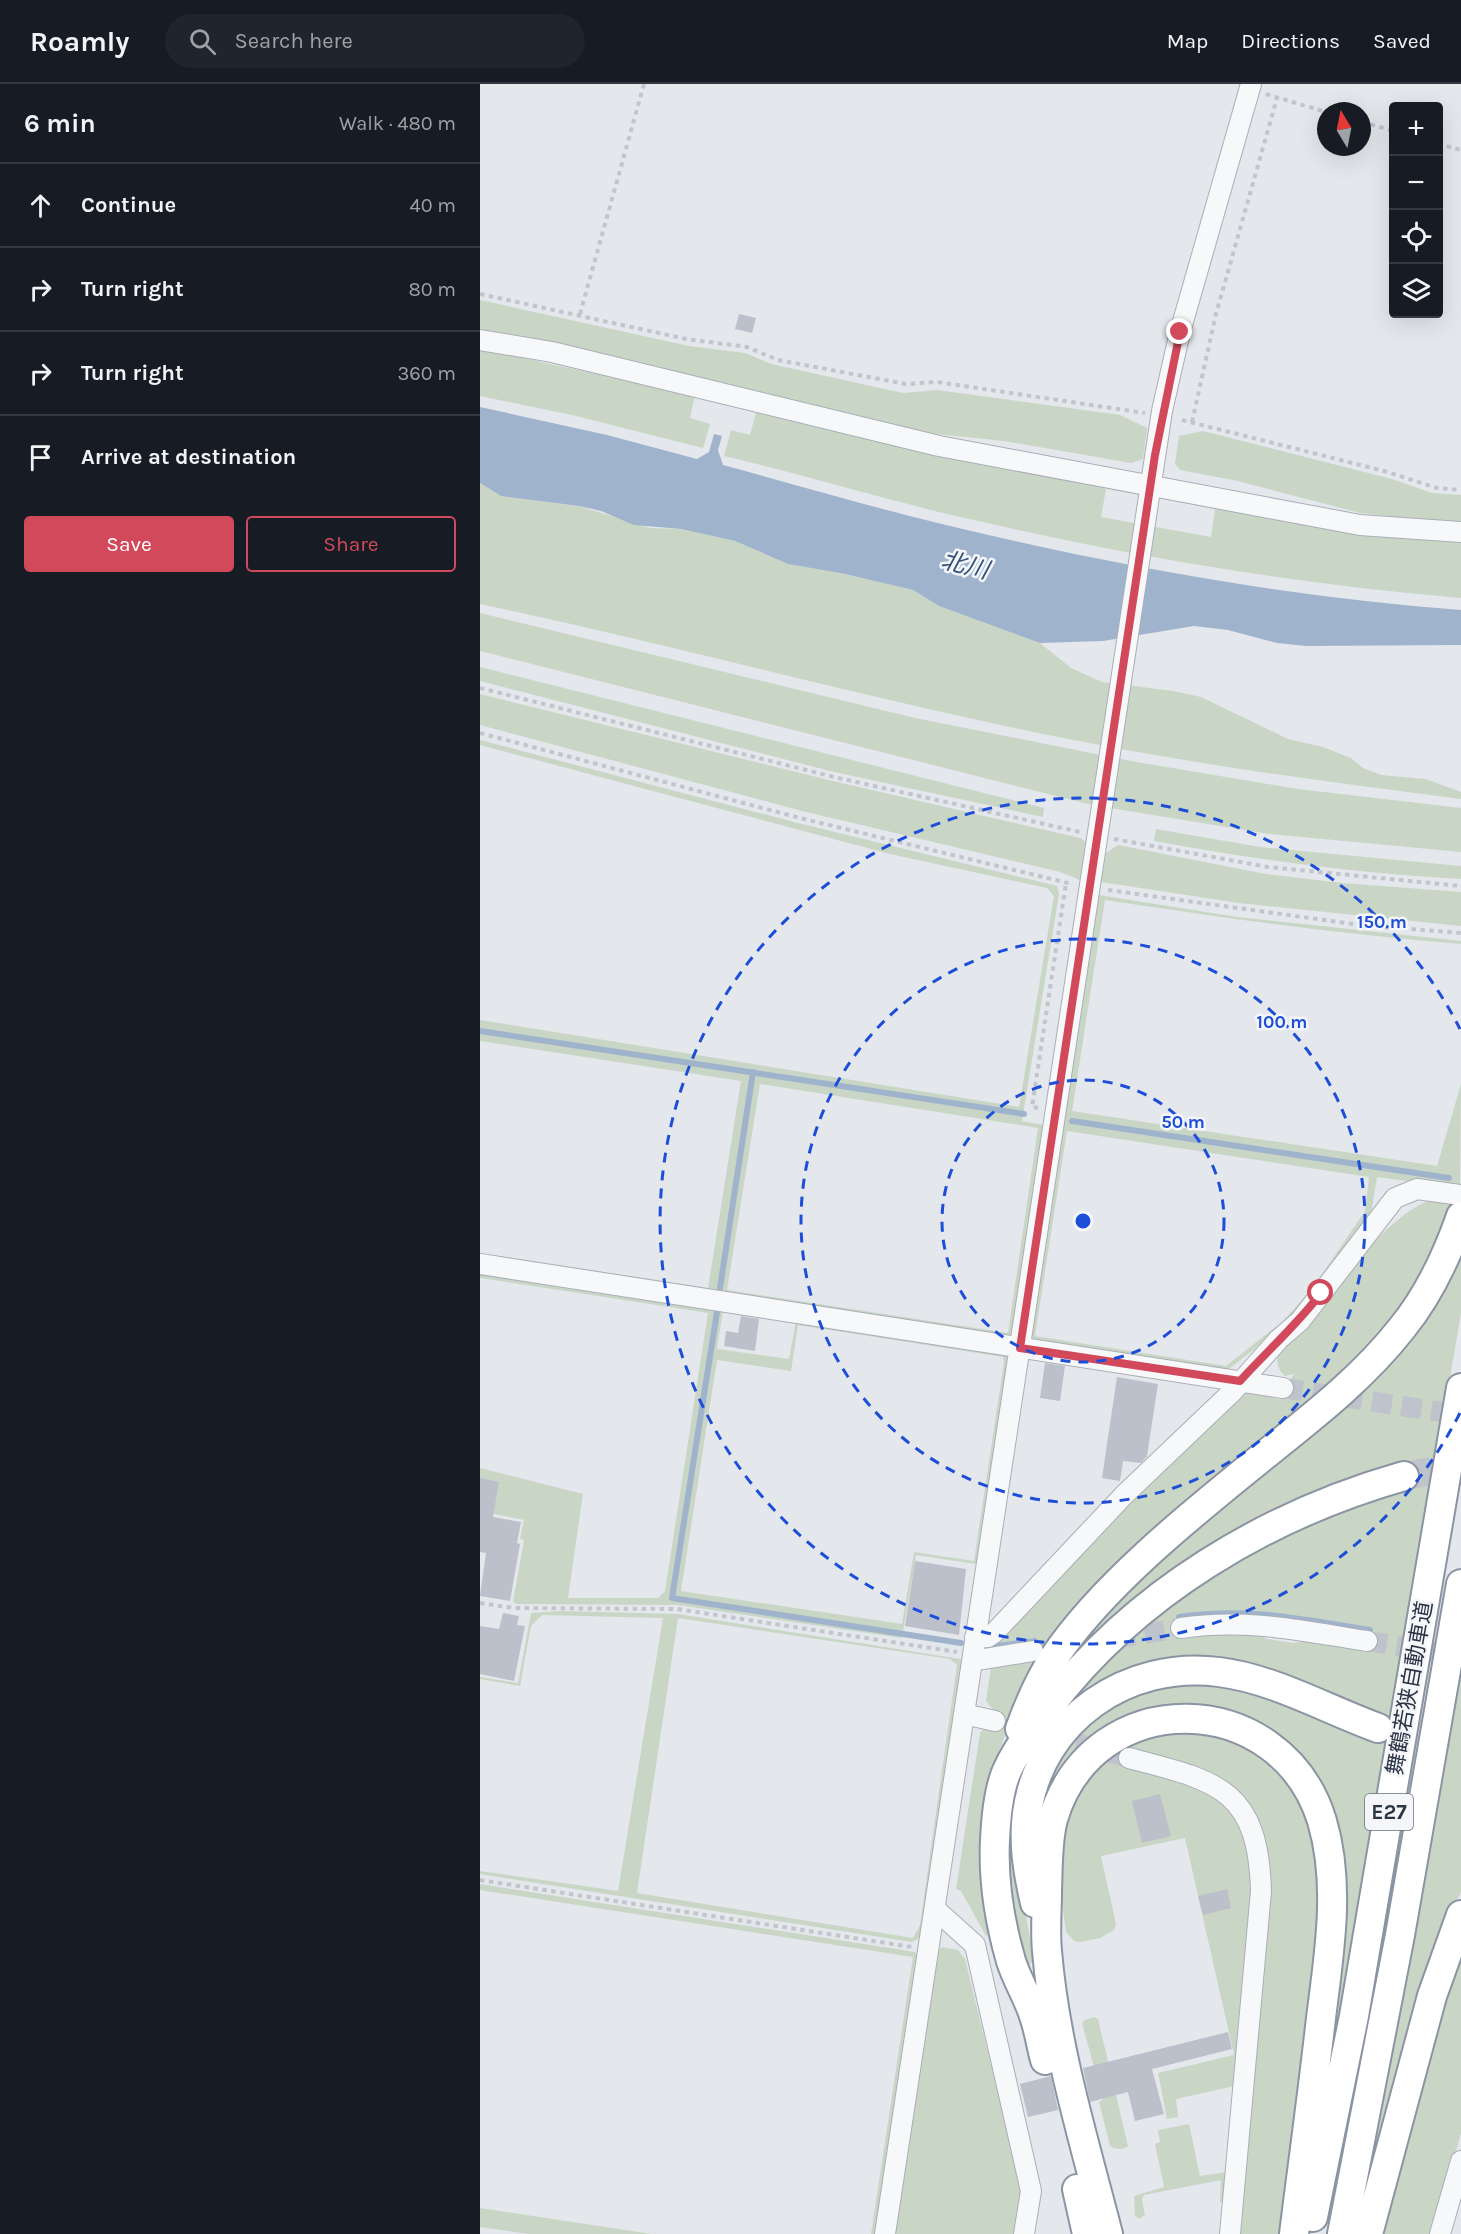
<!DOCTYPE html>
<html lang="en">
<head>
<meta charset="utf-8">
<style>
  :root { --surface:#171b24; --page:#20242c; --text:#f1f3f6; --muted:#9ea1a6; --line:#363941; --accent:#d1495b }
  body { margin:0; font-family:Karla,"Noto Sans JP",sans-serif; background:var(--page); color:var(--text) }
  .controls { position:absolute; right:18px; top:18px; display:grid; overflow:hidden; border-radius:6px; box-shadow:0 6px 24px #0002 }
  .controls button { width:54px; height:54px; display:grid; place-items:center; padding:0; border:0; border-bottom:2px solid var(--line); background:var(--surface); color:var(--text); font:30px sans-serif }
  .compass { position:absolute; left:837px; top:18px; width:54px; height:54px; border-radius:50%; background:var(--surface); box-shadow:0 6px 24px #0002; rotate:350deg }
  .stop { position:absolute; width:18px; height:18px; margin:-14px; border:4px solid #d1495b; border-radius:50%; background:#fff }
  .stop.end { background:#d1495b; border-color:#fff; box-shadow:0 2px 6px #0008 }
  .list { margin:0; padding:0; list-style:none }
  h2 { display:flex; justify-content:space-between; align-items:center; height:78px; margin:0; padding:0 24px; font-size:26px }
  h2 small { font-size:20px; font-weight:400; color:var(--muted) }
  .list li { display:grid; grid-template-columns:39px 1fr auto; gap:18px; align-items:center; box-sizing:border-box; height:84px; padding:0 24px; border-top:2px solid var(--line) }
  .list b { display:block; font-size:22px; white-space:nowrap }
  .list em { font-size:20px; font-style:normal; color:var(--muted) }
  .actions { display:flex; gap:12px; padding:18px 24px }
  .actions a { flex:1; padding:14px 0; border:2px solid var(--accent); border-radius:6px; text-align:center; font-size:21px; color:var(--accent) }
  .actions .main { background:var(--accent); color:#fff }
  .icon { flex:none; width:33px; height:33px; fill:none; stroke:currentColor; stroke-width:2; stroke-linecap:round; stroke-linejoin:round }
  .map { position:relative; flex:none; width:981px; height:2150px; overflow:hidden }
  header { display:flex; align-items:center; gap:36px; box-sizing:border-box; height:84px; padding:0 30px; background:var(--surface); border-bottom:2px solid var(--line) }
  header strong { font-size:28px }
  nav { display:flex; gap:33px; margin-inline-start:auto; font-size:21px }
  .search { width:420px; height:54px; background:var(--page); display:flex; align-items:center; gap:15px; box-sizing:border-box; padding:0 21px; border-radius:33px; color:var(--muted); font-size:22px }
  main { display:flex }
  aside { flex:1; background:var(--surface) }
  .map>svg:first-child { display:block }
  .green { fill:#c9d6c5; fill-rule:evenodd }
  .water { fill:#9fb4cc }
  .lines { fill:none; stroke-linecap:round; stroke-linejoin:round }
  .stream { stroke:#9fb4cc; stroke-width:6 }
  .building { fill:#bbc0ca }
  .minor-tunnel { stroke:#bfc3cb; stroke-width:20; stroke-dasharray:20 10; stroke-linecap:butt }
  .highway-tunnel { stroke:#bfc3cb; stroke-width:28; stroke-dasharray:28 14; stroke-linecap:butt }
  .minor-casing { stroke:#a9aeb7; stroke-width:22 }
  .highway-casing { stroke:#8b94a3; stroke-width:32 }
  .path { stroke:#c2c5cb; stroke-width:4; stroke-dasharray:4.5 4.5; stroke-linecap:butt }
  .minor { stroke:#f7f8fa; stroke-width:20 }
  .highway { stroke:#fff; stroke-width:28 }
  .route { stroke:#d1495b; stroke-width:8 }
  .ring { fill:none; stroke:#1d4ed8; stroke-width:3; stroke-dasharray:10 8 }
  .labels { text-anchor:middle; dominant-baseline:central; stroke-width:5; stroke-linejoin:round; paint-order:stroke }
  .shield { fill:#f4f6f9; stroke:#676e7b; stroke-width:1.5 }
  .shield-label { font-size:21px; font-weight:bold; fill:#2b3445 }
  .street-label { font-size:22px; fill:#2b3445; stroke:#f4f6f9 }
  .water-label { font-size:24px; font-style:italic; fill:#34527a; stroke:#f4f6f9 }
  .centre { fill:#1d4ed8; stroke:#f4f6f9; stroke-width:3 }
  .ring-label { font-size:18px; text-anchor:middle; font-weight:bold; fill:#1d4ed8; stroke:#f4f6f9; stroke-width:5; stroke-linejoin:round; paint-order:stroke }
</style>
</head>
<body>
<header>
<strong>Roamly</strong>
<div class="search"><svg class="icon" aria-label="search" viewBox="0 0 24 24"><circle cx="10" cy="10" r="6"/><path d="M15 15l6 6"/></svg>Search here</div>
<nav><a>Map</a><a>Directions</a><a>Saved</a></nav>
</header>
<main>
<aside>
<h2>6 min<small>Walk · 480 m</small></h2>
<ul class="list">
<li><svg class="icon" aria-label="ahead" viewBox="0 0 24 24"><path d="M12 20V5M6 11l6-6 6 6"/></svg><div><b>Continue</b></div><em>40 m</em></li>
<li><svg class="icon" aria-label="right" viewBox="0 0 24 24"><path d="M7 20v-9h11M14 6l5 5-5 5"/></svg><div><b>Turn right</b></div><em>80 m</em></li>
<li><svg class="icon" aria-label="right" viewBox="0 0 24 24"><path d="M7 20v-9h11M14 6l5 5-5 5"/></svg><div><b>Turn right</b></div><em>360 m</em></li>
<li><svg class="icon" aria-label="arrive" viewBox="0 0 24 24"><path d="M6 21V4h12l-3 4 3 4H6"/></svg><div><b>Arrive at destination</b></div></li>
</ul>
<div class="actions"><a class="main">Save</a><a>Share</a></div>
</aside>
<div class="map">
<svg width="981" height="2150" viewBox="0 0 981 2150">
  <rect width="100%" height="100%" fill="#e4e7ec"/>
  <!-- green -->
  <path class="green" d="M 0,216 L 209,262 L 265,269 L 291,280 L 423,309 L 457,306 L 640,331 L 667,344 L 663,375 L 651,379 L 524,357 L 447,349 L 75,259 L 0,246 Z
    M 0,265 L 215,311 L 210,334 L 230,340 L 223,364 L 96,332 L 0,312 Z
    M 277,325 L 448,369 L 626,405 L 621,433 L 731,453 L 735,425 L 879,447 L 981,456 L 981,514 C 814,500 648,472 485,434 C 404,416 325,391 244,372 L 251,346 L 270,351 Z
    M 723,347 L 912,395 L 952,409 L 981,411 L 981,440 L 880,429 L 758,397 L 700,386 L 695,380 L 699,352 Z
    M 0,399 L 21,412 L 99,422 L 170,444 L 201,445 L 255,457 L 308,480 L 365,490 L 433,506 L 459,522 L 560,559 L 591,584 L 622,598 L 693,607 L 721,613 L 808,655 L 843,663 L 871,674 L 883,684 L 901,691 L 946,695 L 981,708 L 981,715 C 846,698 712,680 578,653 C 384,614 194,561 0,520 Z
    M 0,529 L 435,634 L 651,677 L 818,705 L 981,724 L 981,768 L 789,750 L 612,721 L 0,567 Z
    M 0,583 L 564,724 L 563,733 L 354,688 L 0,597 Z
    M 0,610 L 353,697 L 600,754 L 606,758 L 600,796 L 580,788 L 322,727 L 0,641 Z
    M 0,656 L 318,739 L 577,802 L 579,810 L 542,1037 L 563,1041 L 531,1253 L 0,1173 L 0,1169 L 228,1204 L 261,997 L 0,957 L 0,936 L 539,1023 L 574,812 L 567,804 L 410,770 L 0,661 ZM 280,1000 L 558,1044 L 528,1249 L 247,1206 Z
    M 676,745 L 780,763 L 981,782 L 981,795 C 877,789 776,776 674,757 Z
    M 638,761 L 786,790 L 862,799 L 981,808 L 981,842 L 759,819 L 621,798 L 626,769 Z
    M 619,811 L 757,833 L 981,857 L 981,860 C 861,850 743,834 625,816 L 592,1027 L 957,1082 L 981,1000 L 980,1104 L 897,1093 L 891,1130 L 873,1150 L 835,1208 L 804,1242 L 746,1287 L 550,1256 ZM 587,1047 L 889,1093 L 885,1127 L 832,1205 L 802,1238 L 746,1282 L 555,1252 Z
    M 952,1116 L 977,1117 L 971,1136 L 912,1243 L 821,1329 L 537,1618 L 515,1678 L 511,1848 L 506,1852 L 481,1807 L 476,1805 L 500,1649 L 518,1632 L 506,1617 L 515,1555 L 761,1306 L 799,1315 L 814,1290 L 805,1292 C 797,1285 796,1277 798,1267 C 827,1233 912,1124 952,1116 Z
    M 981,1172 L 981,1229 L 876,1845 L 856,1941 L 852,1937 C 859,1868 874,1793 849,1725 C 800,1587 621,1591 566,1724 L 562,1726 L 559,1722 C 588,1622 669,1575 770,1606 C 815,1619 857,1642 902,1656 L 905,1635 C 784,1600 697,1522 582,1632 L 577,1629 C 669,1517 791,1439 931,1401 L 926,1381 C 792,1414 678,1491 584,1590 L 579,1590 L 579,1585 L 602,1552 L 665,1488 L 735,1426 L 886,1301 L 935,1244 L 950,1222 L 974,1175 ZM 756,1530 L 890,1549 L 887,1565 L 830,1555 L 814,1559 L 787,1555 L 774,1547 L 729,1546 L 701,1550 L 699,1536 Z
    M 0,1188 L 243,1226 L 237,1265 L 309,1275 L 316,1236 L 528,1271 L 496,1480 L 436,1471 L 422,1554 L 198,1521 L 36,1520 L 33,1517 L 44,1456 L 40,1455 L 44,1436 L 0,1427 L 0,1384 L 103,1410 L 88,1514 L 178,1514 L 185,1507 L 228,1229 L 0,1194 ZM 318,1241 L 523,1273 L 524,1278 L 494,1477 L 434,1468 L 422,1540 L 201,1507 L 237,1276 L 311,1287 Z
    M 82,1527 L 198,1530 L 480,1575 L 483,1579 L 444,1843 L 438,1855 L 432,1858 L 0,1790 L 0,1787 L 138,1807 L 183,1534 L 62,1531 L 51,1542 L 40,1602 L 0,1595 L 0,1593 L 38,1599 L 51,1529 ZM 198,1534 L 470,1575 L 477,1581 L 440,1841 L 433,1854 L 157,1809 Z
    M 981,1577 L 981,1808 L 971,1828 L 886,2109 L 941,1817 Z
    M 734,1647 L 797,1682 L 831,1736 L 842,1819 L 805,2150 L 758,2150 L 789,1792 C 787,1743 766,1703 719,1685 L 713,1700 L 747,1719 L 766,1753 L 772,1809 L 754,2002 L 696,2015 L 698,2033 L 687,2035 L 678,1989 L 754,1971 L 705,1754 L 621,1772 L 636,1840 L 634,1846 L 620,1854 L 600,1858 L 594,1857 L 586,1848 L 580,1803 L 584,1741 L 599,1705 L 625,1675 L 670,1650 Z
    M 533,1725 L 544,1822 L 554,1876 L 549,1881 L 544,1878 L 526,1794 L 530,1728 Z
    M 0,1800 L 435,1868 L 438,1873 L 395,2150 L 391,2150 L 433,1873 L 0,1806 Z
    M 981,1860 L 981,2049 L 953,2150 L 899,2150 Z
    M 461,1863 L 478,1866 L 485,1875 L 543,2110 L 537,2150 L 414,2150 L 457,1871 Z
    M 614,1933 L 618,1935 L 648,2062 C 644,2066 635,2066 630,2062 L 619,2018 L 623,2016 L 602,1939 L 605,1936 Z
    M 709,2040 L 720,2092 L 747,2088 L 746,2119 L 740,2118 L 741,2096 L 664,2111 L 662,2115 L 665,2131 L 659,2135 L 655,2132 L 654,2112 L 684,2103 L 675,2060 L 680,2058 L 678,2046 Z
    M 0,2124 L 172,2150 L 49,2150 L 0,2143 Z"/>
  <!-- water -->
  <path class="water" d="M 0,323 L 127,351 L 217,375 L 229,368 L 234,350 L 242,352 L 238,366 L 243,381 C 317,401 391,423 466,441 C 635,482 808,513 981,526 L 981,561 L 826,562 L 797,559 L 748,546 L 714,542 L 623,557 L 560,559 L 459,522 L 433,506 L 365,490 L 308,480 L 255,457 L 201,445 L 154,441 L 121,427 L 99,422 L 21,412 L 0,399 Z"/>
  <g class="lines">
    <!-- stream -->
    <path class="stream" d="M 0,947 L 544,1030
      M 592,1037 L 969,1094
      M 240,1204 L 273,988
      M 237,1228 L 192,1514 L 481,1559
      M 699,1533 C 769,1523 821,1535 890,1546
      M 517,1562 L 555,1557"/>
  </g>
  <!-- building -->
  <path class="building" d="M 259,230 L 276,234 L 272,249 L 255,245 Z
    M 261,1232 L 279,1235 L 275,1267 L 244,1262 L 246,1247 L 258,1249 Z
    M 565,1279 L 585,1282 L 580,1317 L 560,1314 Z
    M 637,1293 L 678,1300 L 667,1372 L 661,1379 L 643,1377 L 640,1397 L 622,1394 Z
    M 0,1394 L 19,1398 L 13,1433 L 41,1438 L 37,1459 L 40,1460 L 30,1517 L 0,1512 L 6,1469 L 0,1468 Z
    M 435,1477 L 486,1485 L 479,1551 L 425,1542 Z
    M 23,1529 L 39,1532 L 37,1541 L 45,1542 L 34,1597 L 0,1590 L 0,1542 L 19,1545 Z
    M 680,1710 L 691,1752 L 662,1759 L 652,1717 Z
    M 747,1805 L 751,1824 L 723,1831 L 718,1812 Z
    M 748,1948 L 752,1965 L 672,1985 L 684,2030 L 655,2037 L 648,2008 L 610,2018 L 603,1984 Z
    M 571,1992 L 578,2026 L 548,2033 L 540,2000 Z"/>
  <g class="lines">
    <!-- minor-tunnel -->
    <path class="minor-tunnel" d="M 803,1304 L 981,1331
      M 887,1557 L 979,1572
      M 576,1564 L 701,1544
      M 567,1651 L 649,1674"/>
    <!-- highway-tunnel -->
    <path class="highway-tunnel" d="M 924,1392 L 981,1382
      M 900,1645 L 930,1651 L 981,1649"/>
    <defs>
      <path id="minor" d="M 0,256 L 72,268 L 459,362 L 880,441 L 981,448
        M 0,1180 L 803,1304
        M 701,1544 C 766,1534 823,1547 887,1557
        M 495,1554 L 508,1553 L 514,1549 L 644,1411 L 752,1308 L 799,1255 L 820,1237 L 915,1114 L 937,1105 L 981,1111
        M 492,1577 L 553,1567
        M 484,1630 L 515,1637
        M 649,1674 C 737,1697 778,1704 781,1807 L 750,2150
        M 455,1825 L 495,1861 L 551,2107 L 544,2150
        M 405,2150 L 682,327 L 700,248 L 771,0
        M 960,2150 L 981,2077"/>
      <path id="highway" d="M 540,1645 C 549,1620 559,1597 573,1575 C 624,1498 723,1421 796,1362 C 841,1326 886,1290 922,1244 C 949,1211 967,1172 981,1132
        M 555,1819 C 548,1789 543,1759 547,1729 C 560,1635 648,1576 739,1588 C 794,1595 846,1625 898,1644
        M 565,1976 C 561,1961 559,1946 554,1932 C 548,1913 537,1896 531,1877 C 520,1839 513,1796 515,1756 C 516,1734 518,1709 526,1689 C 536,1665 553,1645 568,1624 C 655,1509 787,1431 924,1392
        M 597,2105 L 607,2150
        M 833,2133 L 874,1932 L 981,1304
        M 628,2150 C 604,2057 575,1963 567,1867 C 565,1847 567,1827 567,1807 C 568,1783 567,1758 573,1735 C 613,1599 801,1603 842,1737 C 861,1801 849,1870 841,1934 C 833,2006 823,2078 814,2150
        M 862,2150 L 920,1851 L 981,1500
        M 888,2150 L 952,1912 L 981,1831"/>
    </defs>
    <!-- minor casing -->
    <use href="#minor" class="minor-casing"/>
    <!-- highway casing -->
    <use href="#highway" class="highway-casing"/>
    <!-- path -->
    <path class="path" d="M 786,10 L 846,28
      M 882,38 L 914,47
      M 958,60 L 981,66
      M 0,210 L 206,255 L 267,263 L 298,276 L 426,300 L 457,298 L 665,329
      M 100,230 L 164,0
      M 702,336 L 904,387 L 957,404 L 981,406
      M 712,338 L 736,230 L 797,14
      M 0,604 L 354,693 L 600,748
      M 0,649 L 320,734 L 592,800
      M 634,755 L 788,783 L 981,802
      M 628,806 L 880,841 L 981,849
      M 558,1024 L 552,1023 L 586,799
      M 0,1519 L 34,1524 L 197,1525 L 477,1568
      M 0,1796 L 432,1863"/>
    <!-- minor -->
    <use href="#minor" class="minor"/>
    <!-- highway -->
    <use href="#highway" class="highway"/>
  </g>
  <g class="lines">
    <!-- route -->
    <path class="route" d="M 700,248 L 675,371 L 540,1264 L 760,1297 C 787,1267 817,1241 841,1209"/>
  </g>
  <!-- distance rings -->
  <g class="ring">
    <circle cx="603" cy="1137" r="141"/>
    <circle cx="603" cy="1137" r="282"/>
    <path d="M980 1329A423 423 0 1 1 980 945"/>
  </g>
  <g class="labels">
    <!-- shield labels -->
    <rect class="shield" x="885" y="1710" width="48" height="36" rx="4.5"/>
    <g class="shield-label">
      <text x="909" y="1728">E27</text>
    </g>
    <!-- street labels -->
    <g class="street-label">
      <text transform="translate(930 1604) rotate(-80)">舞鶴若狭自動車道</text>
    </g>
    <!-- water labels -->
    <g class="water-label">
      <text transform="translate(485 481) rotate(14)">北川</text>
    </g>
  </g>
  <circle cx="603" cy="1137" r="9" class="centre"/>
  <g class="ring-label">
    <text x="902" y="844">150 m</text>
    <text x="802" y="944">100 m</text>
    <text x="703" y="1044">50 m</text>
  </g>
</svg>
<div class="controls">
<button>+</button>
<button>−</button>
<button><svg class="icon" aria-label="locate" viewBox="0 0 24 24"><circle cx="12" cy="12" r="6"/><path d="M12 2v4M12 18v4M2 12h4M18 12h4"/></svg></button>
<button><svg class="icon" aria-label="layers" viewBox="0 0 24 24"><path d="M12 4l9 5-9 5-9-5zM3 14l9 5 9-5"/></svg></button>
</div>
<svg class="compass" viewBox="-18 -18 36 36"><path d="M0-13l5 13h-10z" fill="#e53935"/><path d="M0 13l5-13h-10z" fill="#9ea1a6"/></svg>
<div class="stop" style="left:841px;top:1209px"></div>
<div class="stop end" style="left:700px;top:248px"></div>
</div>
</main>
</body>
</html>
